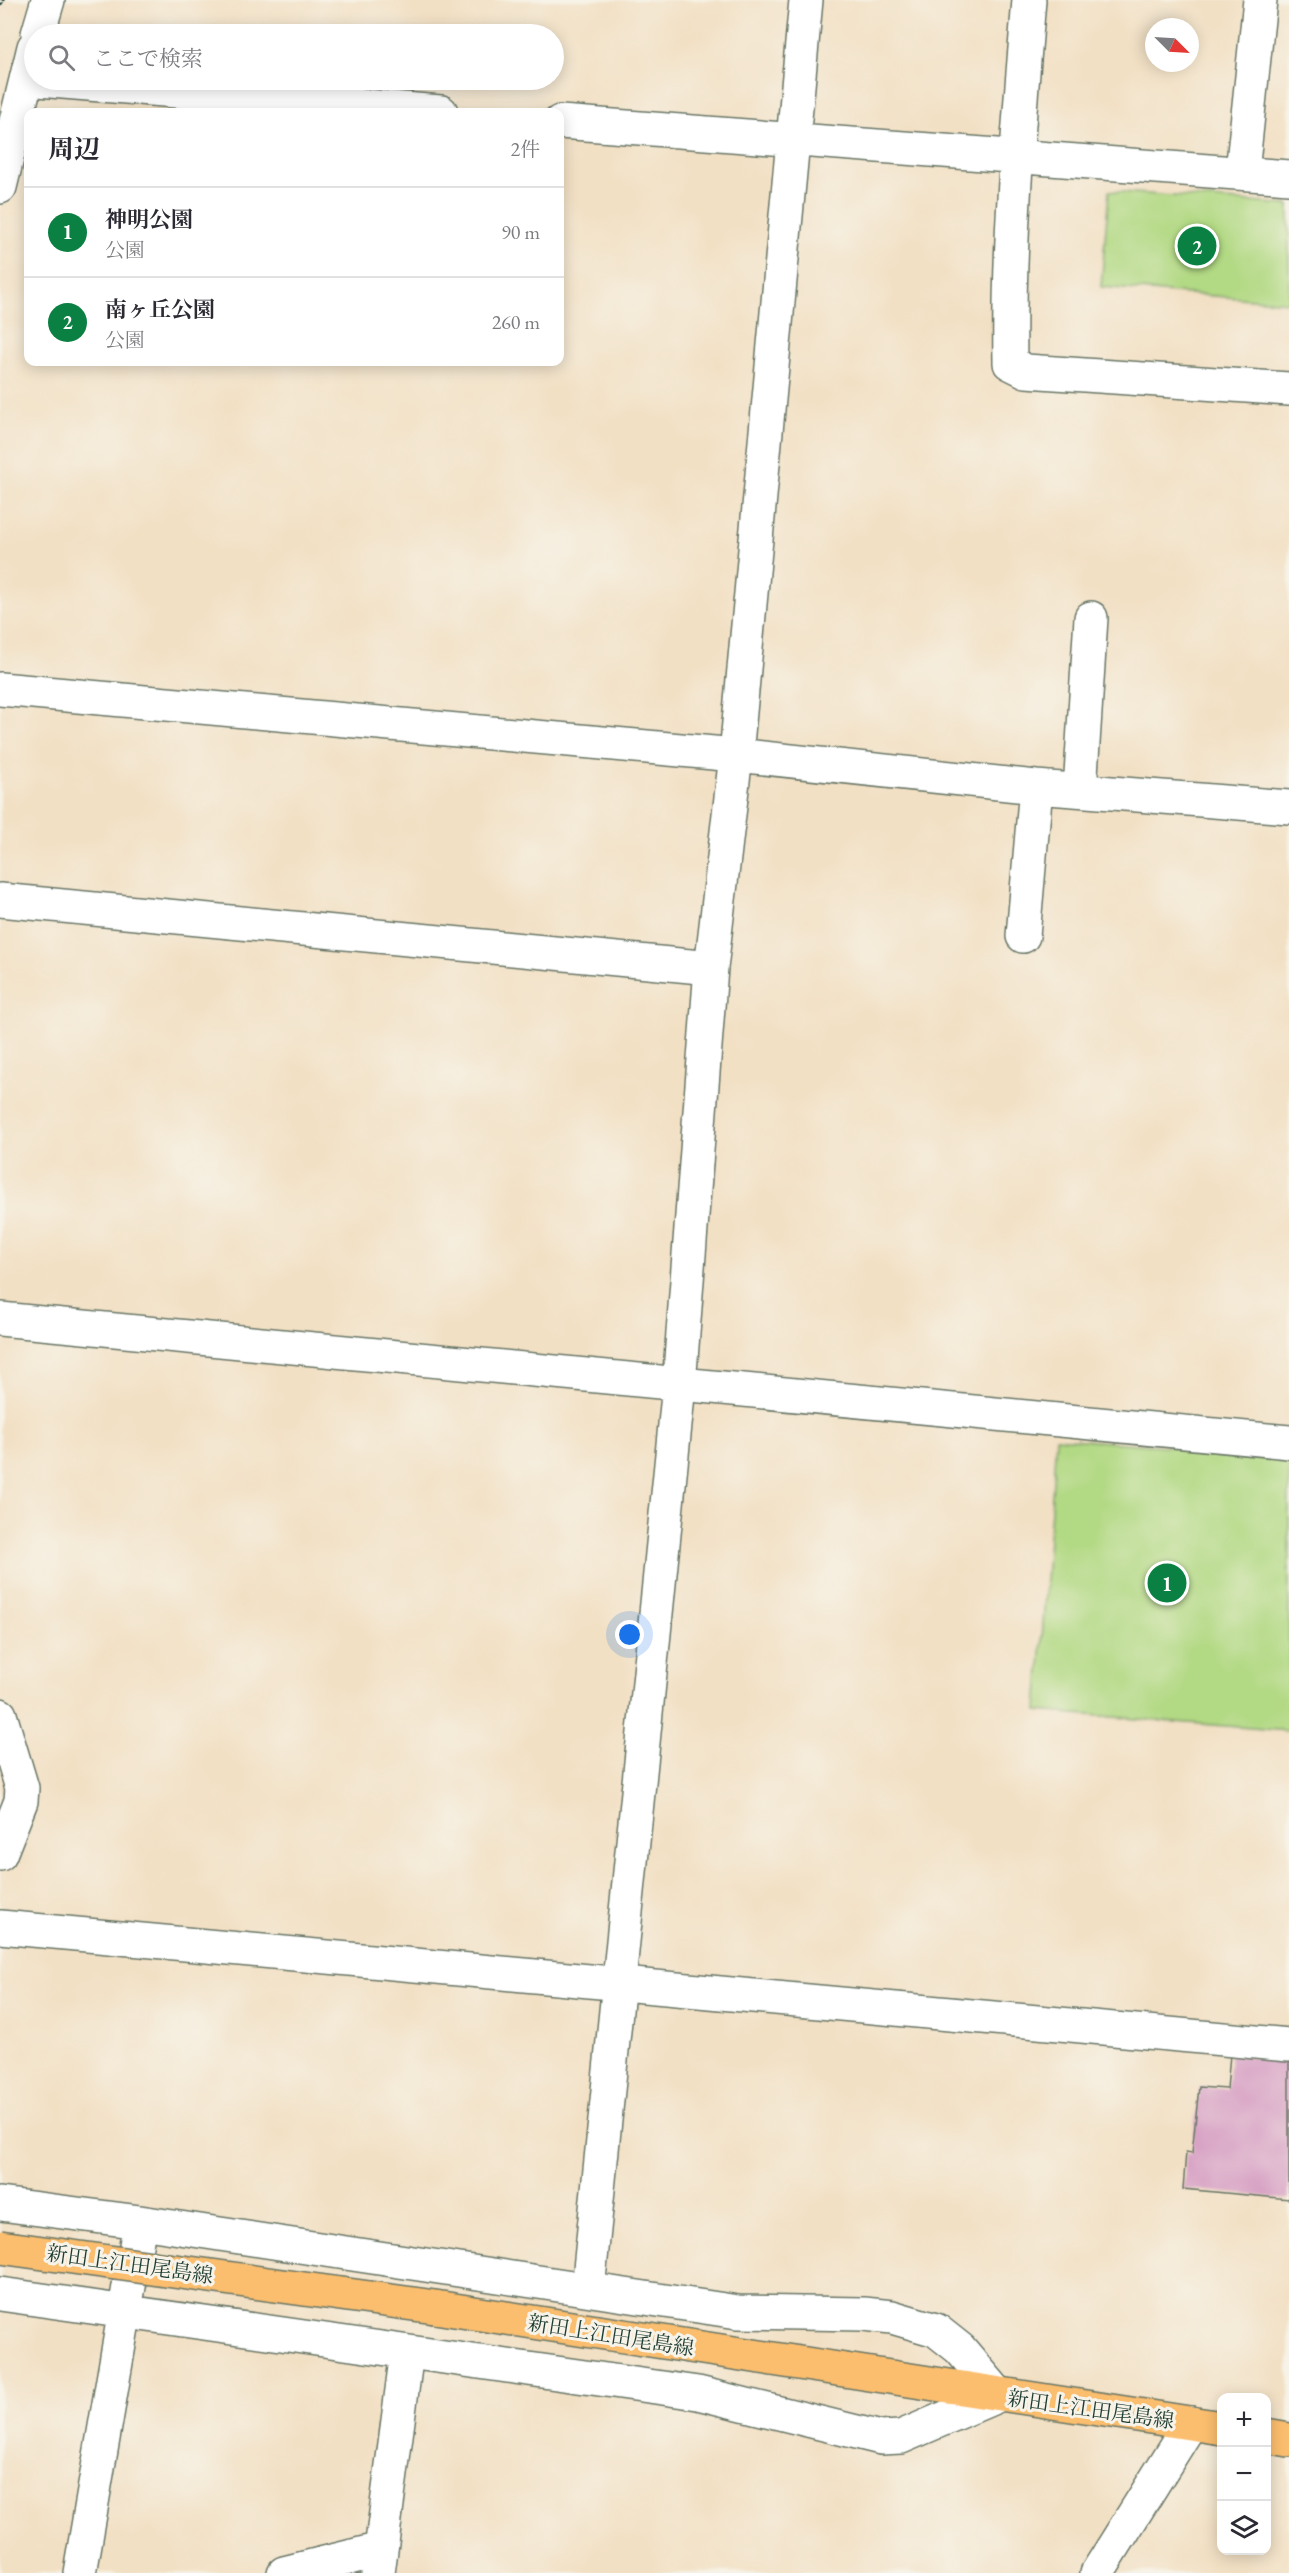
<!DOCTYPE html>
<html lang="ja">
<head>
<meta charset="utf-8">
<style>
  :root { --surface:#fff; --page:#f7f7f7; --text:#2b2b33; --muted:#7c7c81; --line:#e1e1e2; --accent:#0b8043 }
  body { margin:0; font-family:"EB Garamond","Noto Serif JP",serif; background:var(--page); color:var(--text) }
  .controls { position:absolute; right:18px; bottom:18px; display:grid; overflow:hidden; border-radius:12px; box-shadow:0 3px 15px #0003 }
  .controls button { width:54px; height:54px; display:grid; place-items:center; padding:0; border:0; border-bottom:2px solid var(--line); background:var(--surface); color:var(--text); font:30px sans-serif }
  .compass { position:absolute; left:1145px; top:18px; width:54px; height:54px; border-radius:50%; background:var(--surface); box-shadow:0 3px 15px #0003; rotate:114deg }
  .you { position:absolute; left:630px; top:1635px; width:21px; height:21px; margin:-15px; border:4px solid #fff; border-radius:50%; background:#1a73e8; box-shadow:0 0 0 9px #1a73e833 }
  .badge { display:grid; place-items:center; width:39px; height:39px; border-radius:50%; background:var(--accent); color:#fff; font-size:20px; font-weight:700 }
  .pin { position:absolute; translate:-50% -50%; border:3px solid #fff; box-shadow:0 2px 6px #0006 }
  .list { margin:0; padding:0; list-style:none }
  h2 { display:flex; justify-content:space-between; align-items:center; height:78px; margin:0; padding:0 24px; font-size:26px }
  h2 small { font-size:20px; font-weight:400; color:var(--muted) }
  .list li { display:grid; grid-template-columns:39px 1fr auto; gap:18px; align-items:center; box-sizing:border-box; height:90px; padding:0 24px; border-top:2px solid var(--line) }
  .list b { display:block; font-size:22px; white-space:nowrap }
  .list p { margin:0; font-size:20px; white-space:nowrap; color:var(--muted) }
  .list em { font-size:20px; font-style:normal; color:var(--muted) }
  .icon { flex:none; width:33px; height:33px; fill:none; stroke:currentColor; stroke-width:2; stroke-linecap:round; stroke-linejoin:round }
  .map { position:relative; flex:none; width:1289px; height:2573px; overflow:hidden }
  .search { position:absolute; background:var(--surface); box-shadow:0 3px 15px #0003; left:24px; top:24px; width:540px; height:66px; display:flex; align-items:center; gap:15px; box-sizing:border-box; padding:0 21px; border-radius:33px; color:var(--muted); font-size:22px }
  .panel { position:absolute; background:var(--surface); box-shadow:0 3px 15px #0003; left:24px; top:108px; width:540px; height:258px; border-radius:12px }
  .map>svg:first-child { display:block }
  .green { fill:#b2d984; stroke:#688b5c; stroke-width:1.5 }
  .building { fill:#d7a0c4 }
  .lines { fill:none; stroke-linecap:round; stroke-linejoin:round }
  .minor-casing { stroke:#697666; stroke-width:36 }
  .major-casing { stroke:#697666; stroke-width:36 }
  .minor { stroke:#fff; stroke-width:33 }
  .major { stroke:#fbbe6e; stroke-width:33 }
  .rail-casing { stroke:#1f3d34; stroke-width:7 }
  .rail { stroke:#f7f3e8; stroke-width:4.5; stroke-dasharray:14; stroke-linecap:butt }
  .major-bridge-casing { stroke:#697666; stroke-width:36; stroke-linecap:butt }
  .major-bridge { stroke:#fbbe6e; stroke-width:33 }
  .labels { text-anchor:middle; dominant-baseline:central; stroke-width:6; stroke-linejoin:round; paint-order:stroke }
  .street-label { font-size:21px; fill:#1f3d34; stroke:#f7f3e8 }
</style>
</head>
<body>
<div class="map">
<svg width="1289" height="2573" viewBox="0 0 1289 2573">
  <rect width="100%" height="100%" fill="#f7f3e8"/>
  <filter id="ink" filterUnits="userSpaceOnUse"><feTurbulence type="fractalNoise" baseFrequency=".0167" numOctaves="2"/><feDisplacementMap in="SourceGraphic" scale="12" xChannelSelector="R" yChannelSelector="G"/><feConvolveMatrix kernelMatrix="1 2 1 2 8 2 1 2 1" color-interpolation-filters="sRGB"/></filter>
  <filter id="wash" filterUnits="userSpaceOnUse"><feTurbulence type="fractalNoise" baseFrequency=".008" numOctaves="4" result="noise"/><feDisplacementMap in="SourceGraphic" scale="24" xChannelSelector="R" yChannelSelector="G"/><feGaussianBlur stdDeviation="1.35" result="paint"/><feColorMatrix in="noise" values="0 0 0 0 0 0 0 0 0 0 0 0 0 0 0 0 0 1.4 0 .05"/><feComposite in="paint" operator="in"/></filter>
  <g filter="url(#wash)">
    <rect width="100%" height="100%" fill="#f2e0c4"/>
    <!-- green -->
    <path class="green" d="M 1109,191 L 1289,205 L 1289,302 L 1101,287 Z
      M 1056,1438 L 1289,1455 L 1289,1731 L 1037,1711 Z"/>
    <g id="blocks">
      <!-- building -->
      <path class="building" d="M 1230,2054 L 1289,2060 L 1289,2199 L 1183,2189 L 1186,2152 L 1192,2153 L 1199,2087 L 1227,2089 Z"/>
    </g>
  </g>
  <g filter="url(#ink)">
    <use href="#blocks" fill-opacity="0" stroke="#697666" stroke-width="1.5"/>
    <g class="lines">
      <defs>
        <path id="minor" d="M 1029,0 C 1019,121 1008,242 1010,363 L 1026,371 L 1289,389
          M 38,34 L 48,0
          M 38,80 L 441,112
          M 560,122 L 1289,177
          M 1242,172 L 1260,0
          M 0,187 L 34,47
          M 0,689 L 736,755 L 1036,787 L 1289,807
          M 1080,790 L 1091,618
          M 0,900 L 711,968
          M 1023,936 L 1036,787
          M 0,1319 L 1289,1442
          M 0,1715 L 22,1788 L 21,1801 L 0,1854
          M 0,1927 L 1289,2045
          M 0,2204 L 140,2222 L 738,2312 L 864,2314 L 892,2317 L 936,2330 L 960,2349 L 999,2395 L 901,2437 L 881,2438 L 698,2393 L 0,2294
          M 588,2289 L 679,1385 L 711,968 L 736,755 L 806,0
          M 80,2573 L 140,2222
          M 284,2573 L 381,2549
          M 378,2573 L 407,2352
          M 1097,2573 L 1191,2423"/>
        <path id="major" d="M 435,2307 L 1222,2428
          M 1266,2436 L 1289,2440"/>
      </defs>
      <!-- minor casing -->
      <use href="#minor" class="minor-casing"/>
      <!-- major casing -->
      <use href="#major" class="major-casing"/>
      <!-- minor -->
      <use href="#minor" class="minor"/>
      <!-- major -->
      <use href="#major" class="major"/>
      <defs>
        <path id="rail" d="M 0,2 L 1,0"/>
      </defs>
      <!-- rail casing -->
      <use href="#rail" class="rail-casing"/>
      <!-- rail -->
      <use href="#rail" class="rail"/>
      <defs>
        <path id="major-bridge" d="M 0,2247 L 435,2307"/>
      </defs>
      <!-- major-bridge casing -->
      <use href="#major-bridge" class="major-bridge-casing"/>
      <!-- major-bridge -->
      <use href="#major-bridge" class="major-bridge"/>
    </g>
  </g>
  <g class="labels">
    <!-- street labels -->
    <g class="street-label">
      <text transform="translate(130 2264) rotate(8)">新田上江田尾島線</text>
      <text transform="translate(611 2335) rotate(9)">新田上江田尾島線</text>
      <text transform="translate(1091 2409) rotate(8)">新田上江田尾島線</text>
    </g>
  </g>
</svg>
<div class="controls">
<button>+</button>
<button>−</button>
<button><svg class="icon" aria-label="layers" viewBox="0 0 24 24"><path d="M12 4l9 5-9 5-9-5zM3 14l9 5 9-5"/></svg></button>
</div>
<svg class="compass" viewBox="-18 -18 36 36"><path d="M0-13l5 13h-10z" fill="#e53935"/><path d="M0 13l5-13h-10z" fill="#7c7c81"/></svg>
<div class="you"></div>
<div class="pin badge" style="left:1167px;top:1583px">1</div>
<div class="pin badge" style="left:1197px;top:246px">2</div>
<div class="search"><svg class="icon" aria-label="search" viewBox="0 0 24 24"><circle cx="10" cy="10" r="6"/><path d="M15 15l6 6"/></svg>ここで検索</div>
<section class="panel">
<h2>周辺<small>2件</small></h2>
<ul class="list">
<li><span class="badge">1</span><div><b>神明公園</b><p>公園</p></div><em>90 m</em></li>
<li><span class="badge">2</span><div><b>南ヶ丘公園</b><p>公園</p></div><em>260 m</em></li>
</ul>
</section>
</div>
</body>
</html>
